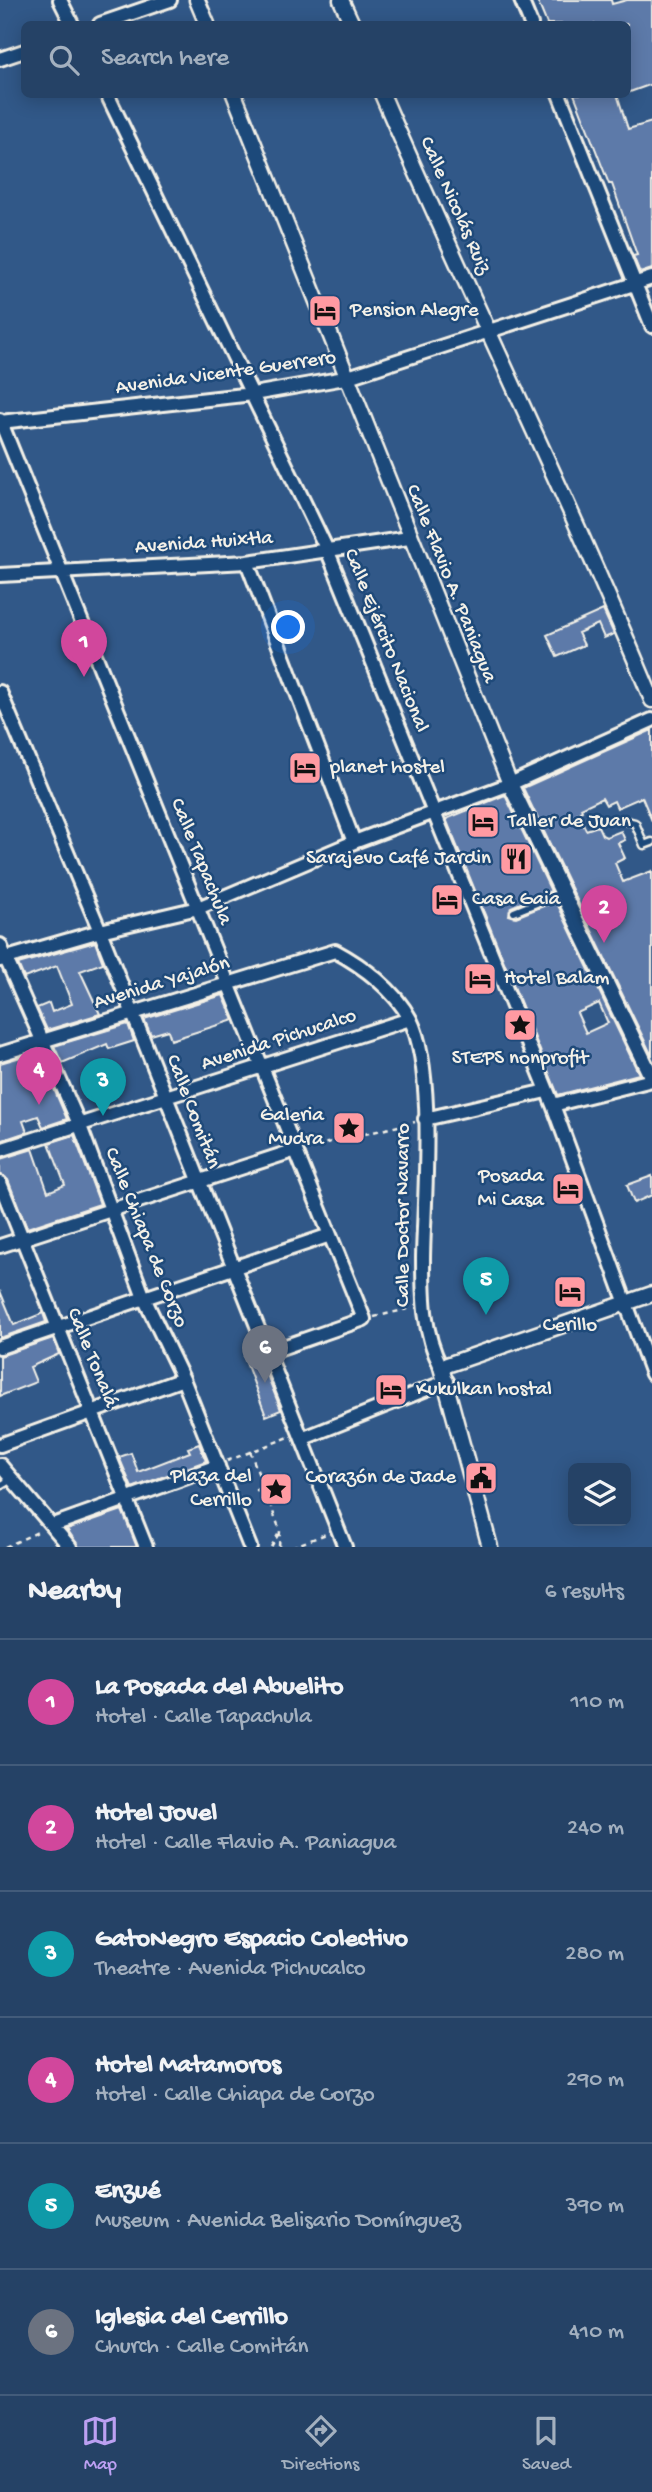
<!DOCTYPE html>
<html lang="en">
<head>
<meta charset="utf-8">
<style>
  :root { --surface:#254266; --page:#2d496c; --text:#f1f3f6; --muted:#a3b0bf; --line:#425b7a; --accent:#bca0f2 }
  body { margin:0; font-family:"Gochi Hand",sans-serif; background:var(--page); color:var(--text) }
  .controls { position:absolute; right:21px; bottom:21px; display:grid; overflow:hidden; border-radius:10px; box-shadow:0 4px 18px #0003 }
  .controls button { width:63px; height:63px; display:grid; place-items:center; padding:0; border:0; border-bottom:2px solid var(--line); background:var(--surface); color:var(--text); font:35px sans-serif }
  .you { position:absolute; left:289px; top:628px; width:24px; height:24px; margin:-18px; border:5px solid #fff; border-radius:50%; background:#1a73e8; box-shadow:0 0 0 10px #1a73e833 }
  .badge { display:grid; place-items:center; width:46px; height:46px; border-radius:50%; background:var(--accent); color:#fff; font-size:23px; font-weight:700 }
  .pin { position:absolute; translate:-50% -58px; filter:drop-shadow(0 2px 4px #0008) }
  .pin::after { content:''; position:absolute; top:37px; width:24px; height:21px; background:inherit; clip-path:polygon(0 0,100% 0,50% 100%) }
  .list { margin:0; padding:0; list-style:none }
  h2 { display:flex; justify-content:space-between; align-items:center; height:91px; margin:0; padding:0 28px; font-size:30px }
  h2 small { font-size:23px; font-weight:400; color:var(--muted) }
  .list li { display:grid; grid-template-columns:46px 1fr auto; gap:21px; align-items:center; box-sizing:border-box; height:126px; padding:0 28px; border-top:2px solid var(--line) }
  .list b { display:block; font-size:26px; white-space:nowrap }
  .list p { margin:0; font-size:23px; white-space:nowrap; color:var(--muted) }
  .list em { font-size:23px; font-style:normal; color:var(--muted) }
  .icon { flex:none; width:38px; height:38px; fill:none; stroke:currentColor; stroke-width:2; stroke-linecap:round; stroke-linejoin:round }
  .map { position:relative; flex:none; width:652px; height:1547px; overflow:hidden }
  .search { position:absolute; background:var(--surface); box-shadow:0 4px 18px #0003; left:21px; right:21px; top:21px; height:77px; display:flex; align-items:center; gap:18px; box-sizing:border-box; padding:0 24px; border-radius:10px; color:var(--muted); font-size:26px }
  .sheet { height:847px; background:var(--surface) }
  nav { display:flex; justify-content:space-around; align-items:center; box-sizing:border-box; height:98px; border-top:2px solid var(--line); background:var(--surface); font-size:19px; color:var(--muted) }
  nav a { display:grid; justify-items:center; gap:4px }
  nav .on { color:var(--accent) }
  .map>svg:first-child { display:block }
  .building { fill:#5d7aa9; stroke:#f4f1e8; stroke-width:2; fill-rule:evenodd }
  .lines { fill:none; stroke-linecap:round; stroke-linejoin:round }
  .service-casing { stroke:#f4f1e8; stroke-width:11 }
  .minor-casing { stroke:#f4f1e8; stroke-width:18 }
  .tertiary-casing { stroke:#f4f1e8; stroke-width:19 }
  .path { stroke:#f4f1e8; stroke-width:2.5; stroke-dasharray:5 5; stroke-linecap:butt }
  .service { stroke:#1f4a7a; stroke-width:6 }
  .minor { stroke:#1f4a7a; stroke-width:12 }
  .tertiary { stroke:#1f4a7a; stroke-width:14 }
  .labels { text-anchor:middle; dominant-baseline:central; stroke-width:5; stroke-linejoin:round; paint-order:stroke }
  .street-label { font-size:21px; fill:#f4f1e8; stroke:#1f4a7a }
  .poi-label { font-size:21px; fill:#f4f1e8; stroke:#1f4a7a; text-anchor:start }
</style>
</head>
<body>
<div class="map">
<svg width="652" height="1547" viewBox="0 0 652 1547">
  <rect width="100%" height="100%" fill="#315888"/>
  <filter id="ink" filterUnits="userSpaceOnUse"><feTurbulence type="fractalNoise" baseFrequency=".0143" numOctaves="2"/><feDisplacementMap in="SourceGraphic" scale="14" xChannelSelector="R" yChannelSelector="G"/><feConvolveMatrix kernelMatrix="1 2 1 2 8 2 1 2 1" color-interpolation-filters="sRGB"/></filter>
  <g filter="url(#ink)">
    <!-- building -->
    <path class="building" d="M 537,0 L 611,0 L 612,4 L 627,0 L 652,0 L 652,84 L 627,93 L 627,24 L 547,24 Z
      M 574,94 L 617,94 L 628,129 L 652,122 L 652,269 L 640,273 L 633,256 L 637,255 L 612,184 L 609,184 Z
      M 603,610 L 614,634 L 604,638 L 598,624 L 578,633 L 584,645 L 557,657 L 547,635 Z
      M 652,730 L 652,821 L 642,797 L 617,808 L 614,801 L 606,805 L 602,798 L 581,808 L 582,811 L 578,813 L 586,830 L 598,826 L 602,835 L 606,837 L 621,831 L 625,840 L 618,843 L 625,858 L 615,863 L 623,882 L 652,871 L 652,1056 L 523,788 Z
      M 505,795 L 551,891 L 511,907 L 509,915 L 516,917 L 556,901 L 639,1074 L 558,1095 L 446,819 ZM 599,1003 L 608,1023 L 586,1033 L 577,1013 Z
      M 95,942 L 103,963 L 80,971 L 100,1014 L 47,1030 L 37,1008 L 49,1003 L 52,1012 L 72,1004 L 57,966 L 24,978 L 18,964 Z
      M 223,995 L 234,1020 L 171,1040 L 168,1030 L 151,1035 L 144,1019 Z
      M 128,1024 L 134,1041 L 109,1049 L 107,1044 L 62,1063 L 54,1046 Z
      M 38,1052 L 67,1119 L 43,1127 L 38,1116 L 23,1121 L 27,1132 L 0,1141 L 0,1063 Z
      M 74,1135 L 100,1204 L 27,1228 L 8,1180 L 0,1174 L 0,1159 L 33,1149 L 48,1192 L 65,1185 L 49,1143 Z
      M 652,1176 L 652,1195 L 634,1203 L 627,1185 Z
      M 0,1291 L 14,1325 L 43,1313 L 46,1322 L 0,1338 Z
      M 53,1338 L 59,1354 L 30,1367 L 36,1382 L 0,1396 L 0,1356 Z
      M 258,1352 L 281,1410 L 266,1416 L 244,1357 Z
      M 199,1444 L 206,1461 L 132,1488 L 119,1457 L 131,1453 L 138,1472 L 190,1452 L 188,1448 Z
      M 122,1510 L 137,1547 L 79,1547 L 67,1529 Z"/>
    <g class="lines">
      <defs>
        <path id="service" d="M 623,820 L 635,823 L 644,845 L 652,842
          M 514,912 L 561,893
          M 0,1486 L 12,1479"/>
        <path id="minor" d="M 60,0 L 72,24
          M 521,0 L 531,24
          M 100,24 L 170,0
          M 0,59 L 24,51
          M 107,94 L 328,552 L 553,1105 L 652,1374
          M 559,94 L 652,326
          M 0,420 L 364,1319 L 269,1352
          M 0,422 L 253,394 L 345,378 L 652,278
          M 247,562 L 354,842
          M 0,575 L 247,562 L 409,538
          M 0,692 L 100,931 L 345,1547
          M 0,945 L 80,1126 L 144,1298 L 183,1379 L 250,1547
          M 0,960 L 100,931 L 198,908 L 354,842 L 510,784 L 652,720
          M 0,1054 L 335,951 C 363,966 395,990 410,1019 C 436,1070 424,1198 423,1258 C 423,1296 423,1332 441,1367
          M 553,1105 L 652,1080
          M 425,1119 L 546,1091
          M 0,1150 L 410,1019
          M 0,1183 L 146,1547
          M 0,1246 L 296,1150
          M 0,1347 L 330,1235
          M 304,1438 L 447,1381
          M 0,1445 L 183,1379
          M 0,1465 L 70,1547
          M 53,1525 L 218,1466"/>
        <path id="tertiary" d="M 197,0 L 207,24
          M 341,0 L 352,24
          M 234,94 L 510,784 L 652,1078
          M 382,94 C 470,298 568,496 652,700
          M 490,1547 L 441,1367 L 652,1294"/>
      </defs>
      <!-- service casing -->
      <use href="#service" class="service-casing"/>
      <!-- minor casing -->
      <use href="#minor" class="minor-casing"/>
      <!-- tertiary casing -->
      <use href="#tertiary" class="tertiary-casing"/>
      <!-- path -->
      <path class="path" d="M 306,1148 L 415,1122
        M 374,1317 L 412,1308
        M 250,1451 L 261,1481 L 257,1490 L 266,1494
        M 227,1461 L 289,1437
        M 261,1481 L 270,1484 L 266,1494 L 280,1530 L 279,1547
        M 5,1547 L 40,1531
        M 271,1547 L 279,1533
        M 292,1547 L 326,1534"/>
      <!-- service -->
      <use href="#service" class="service"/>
      <!-- minor -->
      <use href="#minor" class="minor"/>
      <!-- tertiary -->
      <use href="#tertiary" class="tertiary"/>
    </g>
  </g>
  <!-- icons -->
  <defs>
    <symbol id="hotel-square" viewBox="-11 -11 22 22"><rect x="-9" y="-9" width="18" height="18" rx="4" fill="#ff9aa2" stroke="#1f4a7a"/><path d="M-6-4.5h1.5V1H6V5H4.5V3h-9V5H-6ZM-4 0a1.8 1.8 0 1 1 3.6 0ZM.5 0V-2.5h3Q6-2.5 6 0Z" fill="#111"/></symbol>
    <symbol id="restaurant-square" viewBox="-11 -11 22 22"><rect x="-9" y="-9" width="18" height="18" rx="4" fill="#ff9aa2" stroke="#1f4a7a"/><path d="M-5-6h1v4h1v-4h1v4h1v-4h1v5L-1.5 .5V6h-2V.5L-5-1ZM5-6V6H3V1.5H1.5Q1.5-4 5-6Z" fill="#111"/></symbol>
    <symbol id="sight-square" viewBox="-11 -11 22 22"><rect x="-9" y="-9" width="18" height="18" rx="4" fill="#ff9aa2" stroke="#1f4a7a"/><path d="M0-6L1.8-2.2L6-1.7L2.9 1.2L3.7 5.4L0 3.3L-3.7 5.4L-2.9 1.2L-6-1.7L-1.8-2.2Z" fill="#111"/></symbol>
    <symbol id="civic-square" viewBox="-11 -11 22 22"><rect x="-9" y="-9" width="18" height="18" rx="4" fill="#ff9aa2" stroke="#1f4a7a"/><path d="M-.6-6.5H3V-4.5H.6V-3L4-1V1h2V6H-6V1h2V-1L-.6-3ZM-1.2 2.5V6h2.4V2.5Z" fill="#111"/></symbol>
  </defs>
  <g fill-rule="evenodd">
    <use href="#hotel-square" x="306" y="292" width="38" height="38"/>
    <use href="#hotel-square" x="286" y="749" width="38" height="38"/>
    <use href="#hotel-square" x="464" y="803" width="38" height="38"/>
    <use href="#restaurant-square" x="497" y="840" width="38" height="38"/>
    <use href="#hotel-square" x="428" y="881" width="38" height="38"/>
    <use href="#hotel-square" x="461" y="960" width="38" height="38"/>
    <use href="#sight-square" x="501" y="1006" width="38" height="38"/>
    <use href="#sight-square" x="330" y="1109" width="38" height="38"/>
    <use href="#hotel-square" x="549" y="1170" width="38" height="38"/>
    <use href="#hotel-square" x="551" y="1273" width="38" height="38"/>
    <use href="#hotel-square" x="372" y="1371" width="38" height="38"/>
    <use href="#civic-square" x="462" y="1459" width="38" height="38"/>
    <use href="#sight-square" x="257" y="1470" width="38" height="38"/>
  </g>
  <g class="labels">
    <!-- street labels -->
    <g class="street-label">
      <text transform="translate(454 206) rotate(66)">Calle Nicolás Ruiz</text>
      <text transform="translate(226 374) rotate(-8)">Avenida Vicente Guerrero</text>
      <text transform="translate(204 544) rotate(-4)">Avenida Huixtla</text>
      <text transform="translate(450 584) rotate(68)">Calle Flavio A. Paniagua</text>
      <text transform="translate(385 641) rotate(68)">Calle Ejército Nacional</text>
      <text transform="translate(200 862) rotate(68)">Calle Tapachula</text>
      <text transform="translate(162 984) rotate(-17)">Avenida Yajalón</text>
      <text transform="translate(279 1041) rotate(-18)">Avenida Pichucalco</text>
      <text transform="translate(192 1112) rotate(69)">Calle Comitán</text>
      <text transform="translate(404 1215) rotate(-90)">Calle Doctor Navarro</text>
      <text transform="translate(145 1238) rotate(68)">Calle Chiapa de Corzo</text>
      <text transform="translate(91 1358) rotate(68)">Calle Tonalá</text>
    </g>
    <!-- poi labels -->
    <g class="poi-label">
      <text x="350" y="311">Pension Alegre</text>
      <text x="330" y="768">planet hostel</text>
      <text x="508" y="822">Taller de Juan</text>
      <text x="491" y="859" text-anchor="end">Sarajevo Café Jardin</text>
      <text x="472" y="900">Casa Gaia</text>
      <text x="504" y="979">Hotel Balam</text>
      <text x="520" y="1059" text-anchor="middle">STEPS nonprofit</text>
      <text x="324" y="1116" text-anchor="end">Galeria<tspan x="324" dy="24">Mudra</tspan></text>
      <text x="544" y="1177" text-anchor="end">Posada<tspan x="544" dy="24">Mi Casa</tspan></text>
      <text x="570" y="1326" text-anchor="middle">Cerillo</text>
      <text x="416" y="1390">Kukulkan hostal</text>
      <text x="252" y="1477" text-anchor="end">Plaza del<tspan x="252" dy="24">Cerrillo</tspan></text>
      <text x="456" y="1478" text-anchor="end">Corazón de Jade</text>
    </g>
  </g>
</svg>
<div class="controls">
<button><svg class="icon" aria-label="layers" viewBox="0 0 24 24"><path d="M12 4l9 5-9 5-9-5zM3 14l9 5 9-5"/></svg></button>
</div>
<div class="you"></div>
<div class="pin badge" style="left:84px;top:677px;background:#d1479c">1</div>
<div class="pin badge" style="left:604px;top:943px;background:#d1479c">2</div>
<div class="pin badge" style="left:103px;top:1116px;background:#0f9aa8">3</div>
<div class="pin badge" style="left:39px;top:1105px;background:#d1479c">4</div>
<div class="pin badge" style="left:486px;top:1315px;background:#0f9aa8">5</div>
<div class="pin badge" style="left:265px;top:1383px;background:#6b7280">6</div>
<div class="search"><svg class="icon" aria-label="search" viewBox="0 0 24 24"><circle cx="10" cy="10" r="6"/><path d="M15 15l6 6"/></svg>Search here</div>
</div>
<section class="sheet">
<h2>Nearby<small>6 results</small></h2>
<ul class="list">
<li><span class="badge" style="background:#d1479c">1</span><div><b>La Posada del Abuelito</b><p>Hotel · Calle Tapachula</p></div><em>110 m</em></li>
<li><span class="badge" style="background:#d1479c">2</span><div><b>Hotel Jovel</b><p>Hotel · Calle Flavio A. Paniagua</p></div><em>240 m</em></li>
<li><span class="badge" style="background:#0f9aa8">3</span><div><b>GatoNegro Espacio Colectivo</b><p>Theatre · Avenida Pichucalco</p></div><em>280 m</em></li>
<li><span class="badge" style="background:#d1479c">4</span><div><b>Hotel Matamoros</b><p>Hotel · Calle Chiapa de Corzo</p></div><em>290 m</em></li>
<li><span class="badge" style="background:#0f9aa8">5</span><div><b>Enzué</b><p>Museum · Avenida Belisario Domínguez</p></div><em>390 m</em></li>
<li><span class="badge" style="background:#6b7280">6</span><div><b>Iglesia del Cerrillo</b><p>Church · Calle Comitán</p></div><em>410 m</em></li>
</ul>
</section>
<nav>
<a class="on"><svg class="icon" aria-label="map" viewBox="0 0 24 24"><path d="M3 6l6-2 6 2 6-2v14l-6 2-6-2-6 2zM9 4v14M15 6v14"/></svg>Map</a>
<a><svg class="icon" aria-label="directions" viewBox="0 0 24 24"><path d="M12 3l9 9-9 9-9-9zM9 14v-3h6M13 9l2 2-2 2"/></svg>Directions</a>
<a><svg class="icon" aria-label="saved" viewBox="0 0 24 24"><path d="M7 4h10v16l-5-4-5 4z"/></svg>Saved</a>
</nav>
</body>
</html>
